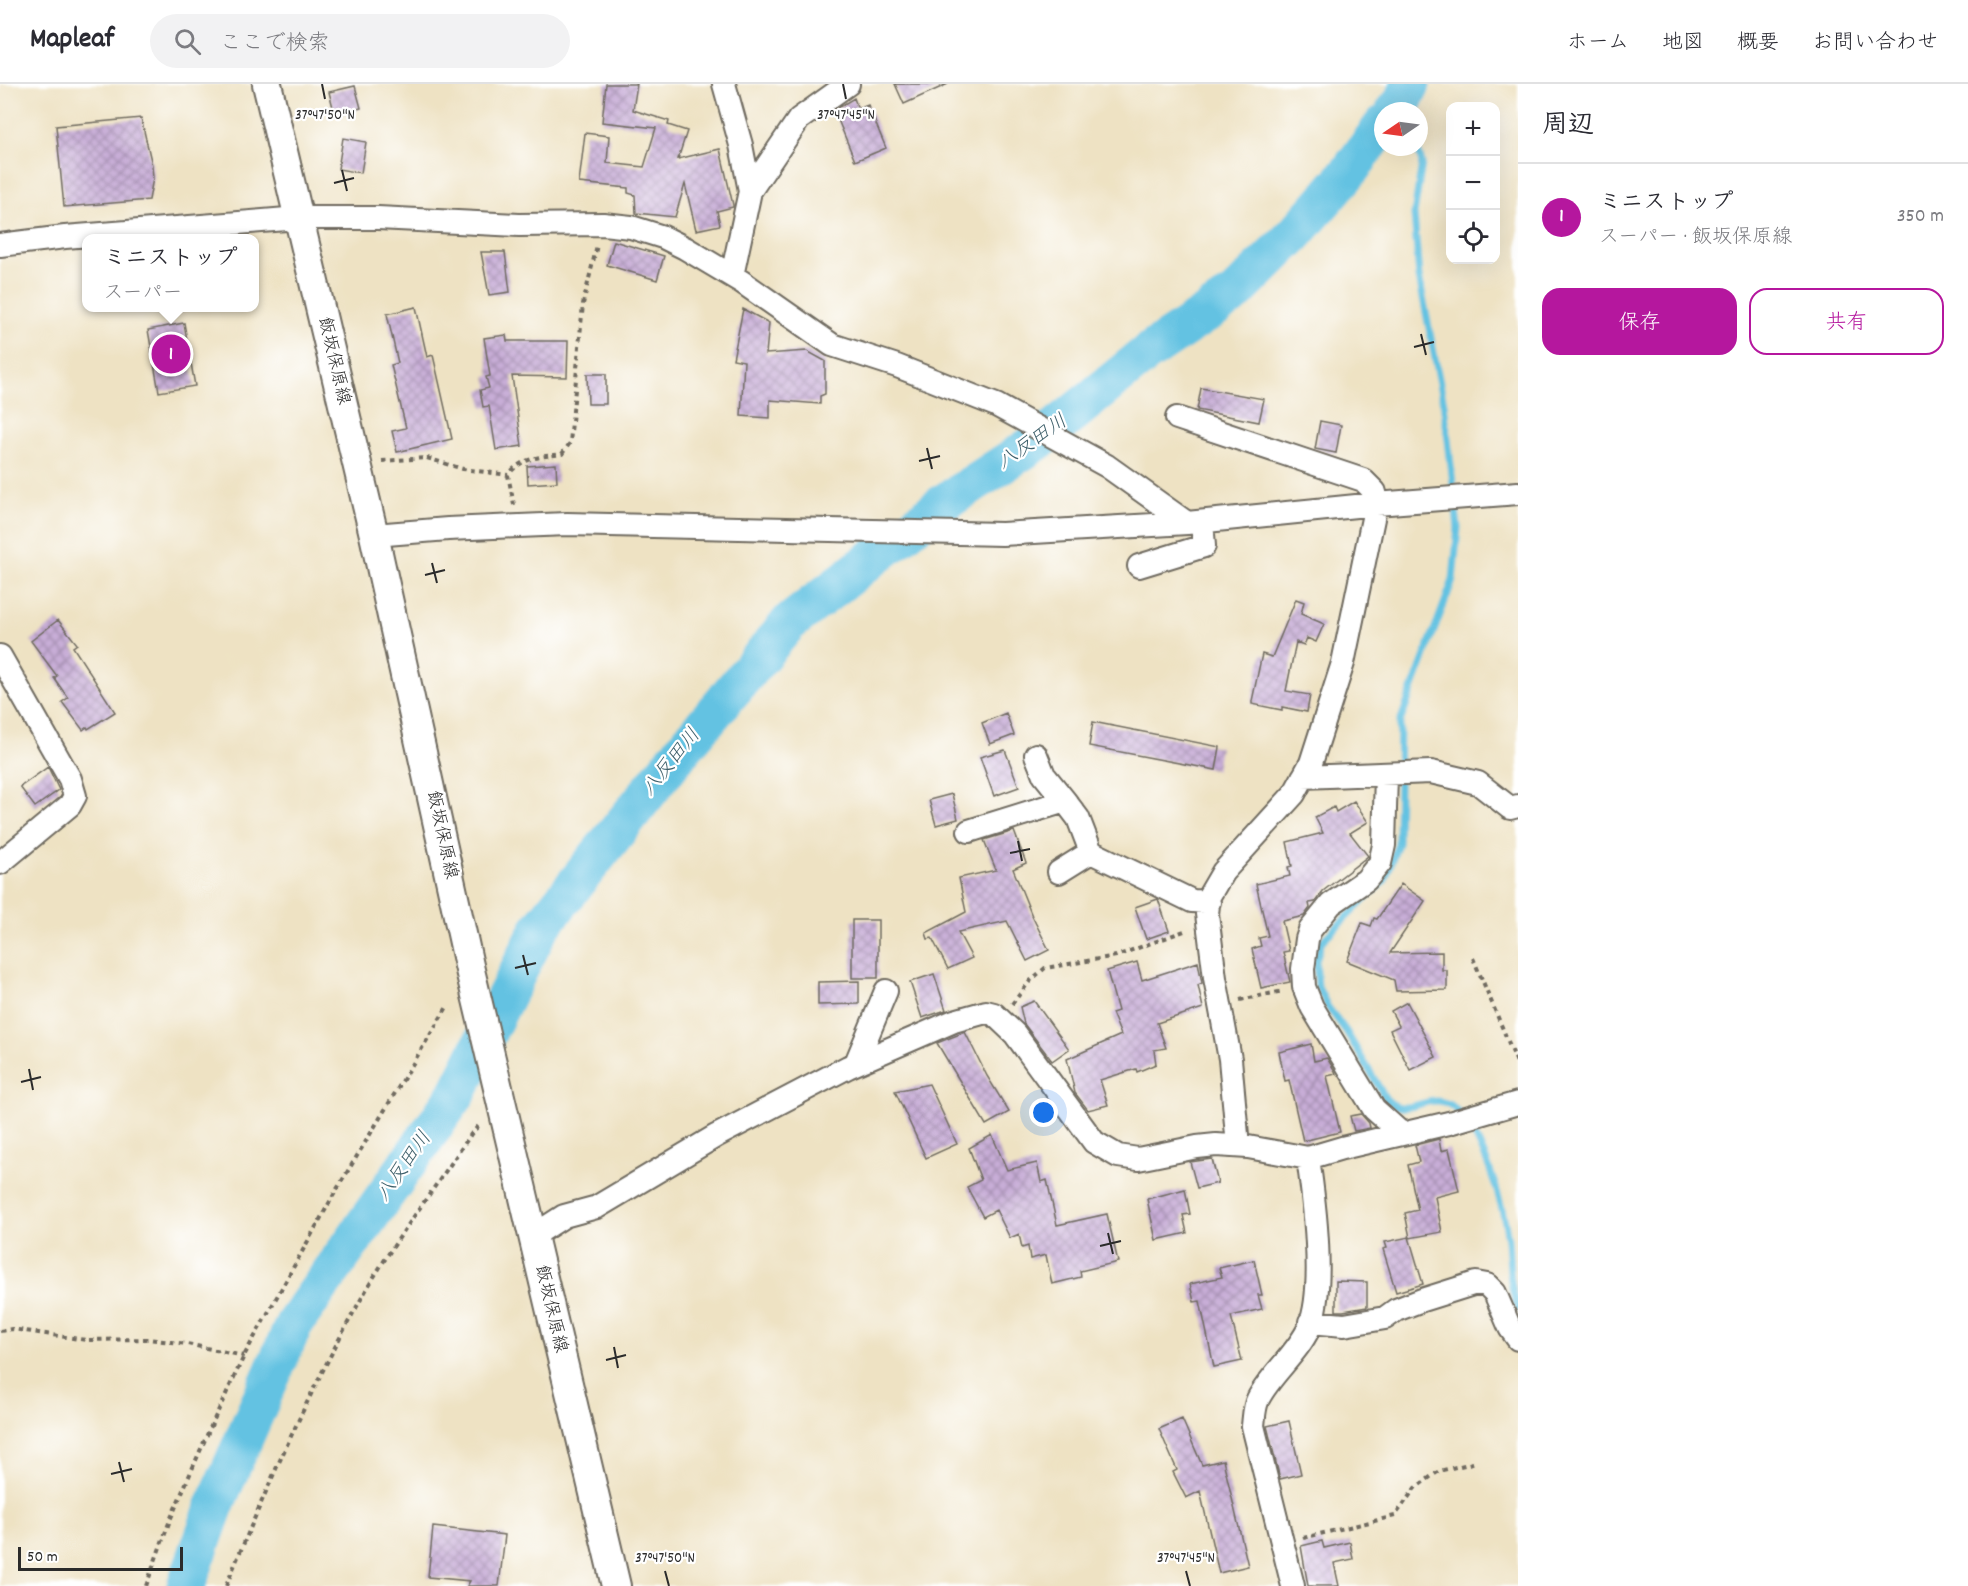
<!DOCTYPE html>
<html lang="ja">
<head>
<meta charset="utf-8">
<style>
  :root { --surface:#fff; --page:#f2f2f3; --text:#2b2b33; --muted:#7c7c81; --line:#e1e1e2; --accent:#b5179e }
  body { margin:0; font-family:Dekko,"Klee One",sans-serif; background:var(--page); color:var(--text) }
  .controls { position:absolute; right:18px; top:18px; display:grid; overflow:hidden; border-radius:12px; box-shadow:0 6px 24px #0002 }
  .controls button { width:54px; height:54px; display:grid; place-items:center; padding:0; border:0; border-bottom:2px solid var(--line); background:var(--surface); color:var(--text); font:30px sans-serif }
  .compass { position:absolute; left:1374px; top:18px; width:54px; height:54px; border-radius:50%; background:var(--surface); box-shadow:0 6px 24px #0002; rotate:257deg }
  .scale { position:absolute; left:18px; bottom:15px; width:165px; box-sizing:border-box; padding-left:6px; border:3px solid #2b2b2b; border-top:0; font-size:16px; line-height:21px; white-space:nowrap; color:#2b2b2b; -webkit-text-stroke:4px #fff; paint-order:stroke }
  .you { position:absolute; left:1044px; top:1029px; width:21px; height:21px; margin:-15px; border:4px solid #fff; border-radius:50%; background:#1a73e8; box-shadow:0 0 0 9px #1a73e833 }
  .badge { display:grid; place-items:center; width:39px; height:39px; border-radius:50%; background:var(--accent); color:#fff; font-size:20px; font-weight:700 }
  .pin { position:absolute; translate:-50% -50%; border:3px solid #fff; box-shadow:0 2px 6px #0006 }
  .popup { position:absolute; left:82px; top:150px; width:177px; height:78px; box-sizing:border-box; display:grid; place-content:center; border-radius:12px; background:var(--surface); filter:drop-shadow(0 2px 4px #0005); font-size:20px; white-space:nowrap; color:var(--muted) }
  .popup b { font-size:22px; color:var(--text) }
  .popup::after { content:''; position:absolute; left:50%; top:100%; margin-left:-12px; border:12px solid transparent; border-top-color:var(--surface) }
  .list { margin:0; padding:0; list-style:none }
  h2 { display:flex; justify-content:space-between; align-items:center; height:78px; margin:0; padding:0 24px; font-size:26px }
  h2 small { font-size:20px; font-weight:400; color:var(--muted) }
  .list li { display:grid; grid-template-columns:39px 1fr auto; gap:18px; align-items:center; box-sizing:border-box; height:108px; padding:0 24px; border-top:2px solid var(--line) }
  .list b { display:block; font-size:22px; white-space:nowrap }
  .list p { margin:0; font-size:20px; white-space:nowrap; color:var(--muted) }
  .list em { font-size:20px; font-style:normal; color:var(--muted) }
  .actions { display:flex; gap:12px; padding:18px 24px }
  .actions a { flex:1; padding:14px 0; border:2px solid var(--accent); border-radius:18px; text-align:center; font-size:21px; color:var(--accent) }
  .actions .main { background:var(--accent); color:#fff }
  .icon { flex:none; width:33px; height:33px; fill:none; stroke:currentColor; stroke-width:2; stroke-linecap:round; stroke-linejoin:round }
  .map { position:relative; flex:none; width:1518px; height:1502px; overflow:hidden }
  header { display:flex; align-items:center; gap:36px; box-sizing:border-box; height:84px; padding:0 30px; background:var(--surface); border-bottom:2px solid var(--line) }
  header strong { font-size:28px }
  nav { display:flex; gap:33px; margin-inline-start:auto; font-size:21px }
  .search { width:420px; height:54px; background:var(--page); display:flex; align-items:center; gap:15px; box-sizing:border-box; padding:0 21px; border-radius:33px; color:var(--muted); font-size:22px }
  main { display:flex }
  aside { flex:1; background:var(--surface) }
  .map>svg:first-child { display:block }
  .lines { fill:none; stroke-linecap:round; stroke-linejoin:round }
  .stream { stroke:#64c2e2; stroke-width:7 }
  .river { stroke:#64c2e2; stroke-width:39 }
  .building { fill:url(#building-cross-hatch) }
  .minor-casing { stroke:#6f6b60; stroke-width:26 }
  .major-casing { stroke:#6f6b60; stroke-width:32 }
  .path { stroke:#6f6b60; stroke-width:4; stroke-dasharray:4.5 4.5; stroke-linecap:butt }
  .minor { stroke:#fff; stroke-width:22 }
  .major { stroke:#fff; stroke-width:28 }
  .ticks { fill:none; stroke:#2b2b2b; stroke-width:2 }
  .labels { text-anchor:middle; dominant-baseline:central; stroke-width:4.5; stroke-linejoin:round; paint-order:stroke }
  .street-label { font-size:18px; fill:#2b2b2b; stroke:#fff }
  .water-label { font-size:20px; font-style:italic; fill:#3f606b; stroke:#fff }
  .ticks-label { font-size:15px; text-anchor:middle; fill:#2b2b2b; stroke:#fff; stroke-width:4.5; stroke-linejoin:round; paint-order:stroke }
</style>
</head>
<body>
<header>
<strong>Mapleaf</strong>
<div class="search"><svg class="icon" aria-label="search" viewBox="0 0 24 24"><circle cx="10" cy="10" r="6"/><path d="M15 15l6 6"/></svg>ここで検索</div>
<nav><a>ホーム</a><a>地図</a><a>概要</a><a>お問い合わせ</a></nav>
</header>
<main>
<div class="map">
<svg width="1518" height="1502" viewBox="0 0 1518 1502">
  <defs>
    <pattern id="building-cross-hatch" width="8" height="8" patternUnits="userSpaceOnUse" patternTransform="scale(1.5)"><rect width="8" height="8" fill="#c8add7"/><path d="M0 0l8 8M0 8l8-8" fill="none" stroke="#a38daf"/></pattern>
  </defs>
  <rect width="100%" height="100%" fill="#fff"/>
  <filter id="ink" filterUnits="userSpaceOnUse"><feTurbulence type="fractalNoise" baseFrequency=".0167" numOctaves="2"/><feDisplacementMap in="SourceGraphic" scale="12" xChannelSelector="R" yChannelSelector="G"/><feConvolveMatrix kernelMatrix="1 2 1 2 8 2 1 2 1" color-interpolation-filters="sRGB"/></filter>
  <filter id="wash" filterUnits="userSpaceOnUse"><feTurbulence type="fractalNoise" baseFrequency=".008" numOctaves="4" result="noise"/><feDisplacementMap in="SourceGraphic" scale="24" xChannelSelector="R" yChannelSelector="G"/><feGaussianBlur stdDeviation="1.35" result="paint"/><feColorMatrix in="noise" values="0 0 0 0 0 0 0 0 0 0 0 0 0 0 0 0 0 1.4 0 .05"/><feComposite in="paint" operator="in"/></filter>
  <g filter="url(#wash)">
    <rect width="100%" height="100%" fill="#eee2c3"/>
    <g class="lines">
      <!-- stream -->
      <path class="stream" d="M 1403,17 L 1407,27
        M 1417,63 L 1422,79 L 1414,130 L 1419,193 L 1444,320 L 1458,444 L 1453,496 L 1400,638 L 1398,759 L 1385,796 L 1322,857 L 1316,876 L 1318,903 L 1328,923 L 1346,947 L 1386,1015 C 1409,1038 1428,1004 1453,1023 C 1482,1047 1503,1119 1508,1156 C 1510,1179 1509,1203 1518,1224"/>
      <!-- river -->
      <path class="river" d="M 1395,27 L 1403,17 L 1411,0
        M 186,1502 L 215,1421 L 294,1240 L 456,1011 L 540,844 L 674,676 L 789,539 L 945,418 L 1043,354 L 1146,270 L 1235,210 L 1295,150 L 1348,89 L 1383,41"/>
    </g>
    <g id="blocks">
      <!-- building -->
      <path class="building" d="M 606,0 L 637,0 L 633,26 L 669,37 L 668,41 L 687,47 L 678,75 L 720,65 L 733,121 L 733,123 L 717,127 L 720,141 L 696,146 L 685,100 L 675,133 L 636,129 L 635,111 L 628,109 L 628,104 L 579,99 L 585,49 L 609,52 L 607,79 L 644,83 L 656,44 L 602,38 Z
        M 895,0 L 948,0 L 904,20 Z
        M 355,2 L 361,24 L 335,31 L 329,8 Z
        M 854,14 L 858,25 L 868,21 L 886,64 L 855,77 L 834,26 Z
        M 141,34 L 152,81 L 153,94 L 149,116 L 64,123 L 56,42 Z
        M 343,54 L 366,58 L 361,89 L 338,85 Z
        M 614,157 L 664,172 L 657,196 L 607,181 Z
        M 481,168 L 505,168 L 510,208 L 489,211 Z
        M 416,223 L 427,273 L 433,271 L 452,355 L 397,368 L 392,347 L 406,344 L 391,281 L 398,279 L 387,230 Z
        M 743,225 L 769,239 L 766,270 L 807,267 L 825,277 L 825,310 L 820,312 L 820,320 L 770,316 L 770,334 L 741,332 L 744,277 L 733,275 Z
        M 184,239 L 195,302 L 159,308 L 148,246 Z
        M 506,251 L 507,257 L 568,257 L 567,293 L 512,292 L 522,362 L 496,366 L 489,322 L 483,323 L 480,306 L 489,304 L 486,293 L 490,292 L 484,254 Z
        M 587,290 L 606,290 L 606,320 L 588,320 Z
        M 1201,304 L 1264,315 L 1259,338 L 1197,326 Z
        M 1320,337 L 1341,341 L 1336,369 L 1315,365 Z
        M 556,380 L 557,398 L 528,400 L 527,382 Z
        M 1296,515 L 1304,518 L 1301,530 L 1324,540 L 1316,558 L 1307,554 L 1304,561 L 1296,558 L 1286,607 L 1310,611 L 1307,628 L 1282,623 L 1282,626 L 1252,620 L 1252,617 L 1262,570 L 1272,573 Z
        M 58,536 L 77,560 L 73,563 L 115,628 L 88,645 L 87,643 L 83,646 L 62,618 L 68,614 L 54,594 L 57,592 L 31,557 Z
        M 1006,629 L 1014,651 L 990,660 L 982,639 Z
        M 1093,638 L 1220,663 L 1216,686 L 1089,662 Z
        M 1005,666 L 1019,703 L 994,712 L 980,673 Z
        M 48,683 L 59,706 L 35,723 L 20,703 Z
        M 952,710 L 958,735 L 936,741 L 929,716 Z
        M 1354,717 L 1368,738 L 1350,749 L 1368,772 L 1323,807 L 1315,818 L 1309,819 L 1310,824 L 1304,832 L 1282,837 L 1289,867 L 1283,868 L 1290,898 L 1261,904 L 1252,865 L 1261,862 L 1259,854 L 1268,852 L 1256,800 L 1290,792 L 1288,783 L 1292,782 L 1287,758 L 1323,749 L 1315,733 L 1334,723 L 1336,728 Z
        M 1014,747 L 1026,779 L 1013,785 L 1032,832 L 1049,866 L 1027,877 L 1007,837 L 958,848 L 972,874 L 948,885 L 932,854 L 928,855 L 926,849 L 966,828 L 959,794 L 996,786 L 984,756 Z
        M 1401,800 L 1425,817 L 1390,869 L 1442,868 L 1442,886 L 1447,886 L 1447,906 L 1396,907 L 1394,896 L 1347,877 L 1362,839 L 1371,842 L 1374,834 L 1377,835 Z
        M 1158,815 L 1169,847 L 1146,855 L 1135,823 Z
        M 852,836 L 878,836 L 878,894 L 852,894 Z
        M 1137,878 L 1142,896 L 1198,878 L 1202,899 L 1198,901 L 1203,924 L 1157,939 L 1166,964 L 1154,966 L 1156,980 L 1137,988 L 1136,985 L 1100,996 L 1108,1021 L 1088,1026 L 1075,1009 L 1067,975 L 1121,951 L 1112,929 L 1118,927 L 1107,887 Z
        M 934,890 L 946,926 L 922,934 L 910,898 Z
        M 859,897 L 859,920 L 818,921 L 818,898 Z
        M 1034,917 L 1069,965 L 1052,977 L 1024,940 L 1020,923 Z
        M 1407,918 L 1436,973 L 1410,986 L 1390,946 L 1399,942 L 1391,927 Z
        M 965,948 L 987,992 L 1009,1028 L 986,1041 L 937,959 Z
        M 1311,960 L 1314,977 L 1327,974 L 1335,987 L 1336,990 L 1327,992 L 1340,1048 L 1303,1057 L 1289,996 L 1285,997 L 1279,968 Z
        M 929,1000 L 957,1060 L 926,1074 L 895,1007 Z
        M 1361,1030 L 1369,1039 L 1370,1044 L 1354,1047 L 1350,1032 Z
        M 992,1051 L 1007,1086 L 1037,1079 L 1041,1098 L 1047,1096 L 1057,1141 L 1107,1130 L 1118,1178 L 1080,1187 L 1081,1193 L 1052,1200 L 1046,1171 L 1030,1175 L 1028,1162 L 1022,1164 L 1019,1150 L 1010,1154 L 996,1126 L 983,1133 L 967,1103 L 981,1096 L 969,1064 Z
        M 1439,1055 L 1441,1067 L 1449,1065 L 1459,1107 L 1435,1113 L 1442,1148 L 1410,1154 L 1405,1129 L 1418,1126 L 1408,1081 L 1419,1078 L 1415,1061 Z
        M 1212,1075 L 1218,1099 L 1197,1104 L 1190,1078 Z
        M 1185,1105 L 1190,1130 L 1183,1131 L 1187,1149 L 1156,1156 L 1147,1115 Z
        M 1409,1153 L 1423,1200 L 1396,1208 L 1383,1165 L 1387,1164 L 1385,1158 Z
        M 1254,1176 L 1262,1211 L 1258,1211 L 1262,1225 L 1231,1232 L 1242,1277 L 1214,1283 L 1200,1217 L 1194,1218 L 1190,1200 L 1222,1193 L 1219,1184 Z
        M 1336,1197 L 1367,1198 L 1367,1223 L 1343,1227 L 1336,1227 Z
        M 1182,1335 L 1202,1381 L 1223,1376 L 1248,1482 L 1219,1489 L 1200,1407 L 1186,1414 L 1173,1388 L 1177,1386 L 1159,1345 Z
        M 1289,1337 L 1301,1390 L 1280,1395 L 1267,1342 Z
        M 433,1443 L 505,1451 L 499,1502 L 467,1502 L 470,1497 L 428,1493 Z
        M 1322,1457 L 1324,1464 L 1350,1458 L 1353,1475 L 1334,1479 L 1339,1502 L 1308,1502 L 1301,1462 Z"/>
    </g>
  </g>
  <g filter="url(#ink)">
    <use href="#blocks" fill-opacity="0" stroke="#6f6b60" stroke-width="1.5"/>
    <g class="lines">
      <defs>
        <path id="minor" d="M 724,0 L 741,61 L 750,107 L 732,192
          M 750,107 L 799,35 L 848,0
          M 0,161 L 65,153 L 299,134 L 378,134 L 519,141 L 603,140 L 631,143 L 663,153 L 685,164 L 742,198 L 832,261 L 897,282 L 996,321 L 1107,382 L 1187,439
          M 1177,334 L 1363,396 L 1375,408 L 1376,420 L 1343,579 L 1311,679 L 1294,710 L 1223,788 L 1209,812 L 1207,830 L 1215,894 L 1230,975 L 1238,1062
          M 374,451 L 448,445 L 567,440 L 1002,450 L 1187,439 L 1376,420 L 1518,409
          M 1139,482 L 1204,462 L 1202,438
          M 0,572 L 70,695 L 75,712 L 70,721 L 0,779
          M 1036,671 L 1044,691 L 1065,717
          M 1386,690 L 1384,761 L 1380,779 L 1366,796 L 1331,820 L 1310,846 L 1307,855 L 1303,885 L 1304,903 L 1312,923 L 1374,1025 L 1402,1050
          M 1303,693 L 1431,688 L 1478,699 L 1510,724 L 1518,722
          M 969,747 L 1065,717 L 1078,734 L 1091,768 L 1192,817 L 1209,818
          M 1059,788 L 1091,768
          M 856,979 L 886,907
          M 533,1152 L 564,1132 L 597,1123 L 716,1052 L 848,983 L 954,937 L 986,928 L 994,930 L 1015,950 L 1094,1058 L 1118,1072 L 1138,1075 L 1197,1063 L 1216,1061 L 1248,1063 L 1308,1074 L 1342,1064 L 1449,1039 L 1518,1019
          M 1310,1238 L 1344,1241 L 1385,1234 L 1396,1226 L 1422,1216 L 1476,1199 L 1487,1201 L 1495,1209 L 1510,1244 L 1518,1255
          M 1293,1502 L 1253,1342 C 1254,1334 1254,1323 1258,1315 C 1270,1291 1297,1270 1309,1244 C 1326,1205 1314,1116 1308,1074"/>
        <path id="major" d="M 267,0 L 374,451 L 470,886 L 616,1502"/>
      </defs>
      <!-- minor casing -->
      <use href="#minor" class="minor-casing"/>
      <!-- major casing -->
      <use href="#major" class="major-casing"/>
      <!-- path -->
      <path class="path" d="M 382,377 L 427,374 L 463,385 L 508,391
        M 514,421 L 508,391 C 522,373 540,373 562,370 L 570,359 L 583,220 L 597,161
        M 1473,874 L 1518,981
        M 1240,916 L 1283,907
        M 1012,920 L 1030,897 L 1045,884 L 1116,872 L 1187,846
        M 0,1247 L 12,1245 L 86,1256 L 148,1255 L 187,1260 L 244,1272
        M 1303,1454 L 1395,1432 L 1415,1404 L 1439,1387 L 1477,1378
        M 146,1502 L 170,1436 L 210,1344 L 245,1270 L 337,1105 L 447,923
        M 226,1502 C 266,1405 308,1309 360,1217 C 392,1159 434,1106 471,1050 L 481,1039"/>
      <!-- minor -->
      <use href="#minor" class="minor"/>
      <!-- major -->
      <use href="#major" class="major"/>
    </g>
  </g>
  <!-- ticks -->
  <path class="ticks" d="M 322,0 L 325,15M 843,0 L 846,15M 342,86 L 347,107M 334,99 L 354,94M 1421,250 L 1426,271M 1414,263 L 1434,258M 927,364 L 932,385M 919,377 L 940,372M 432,479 L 437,499M 425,491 L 445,486M 1018,757 L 1022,777M 1010,769 L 1030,765M 523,871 L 528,891M 515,884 L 536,879M 29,985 L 33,1006M 21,998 L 41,993M 1108,1149 L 1113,1170M 1100,1162 L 1121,1157M 614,1263 L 618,1284M 606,1276 L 626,1271M 119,1378 L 124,1398M 111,1390 L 132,1385M 665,1487 L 669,1502M 1186,1487 L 1190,1502"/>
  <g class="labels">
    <!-- street labels -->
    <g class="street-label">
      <text transform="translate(333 277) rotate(77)">飯坂保原線</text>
      <text transform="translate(441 751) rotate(78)">飯坂保原線</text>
      <text transform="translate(550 1225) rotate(77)">飯坂保原線</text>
    </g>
    <!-- water labels -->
    <g class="water-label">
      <text transform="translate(1033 359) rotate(-35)">八反田川</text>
      <text transform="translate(672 679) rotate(-51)">八反田川</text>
      <text transform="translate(405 1083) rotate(-55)">八反田川</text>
    </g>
  </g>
  <g class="ticks-label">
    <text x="325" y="35">37°47'50"N</text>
    <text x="846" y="35">37°47'45"N</text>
    <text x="665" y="1478">37°47'50"N</text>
    <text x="1186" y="1478">37°47'45"N</text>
  </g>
</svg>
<div class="controls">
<button>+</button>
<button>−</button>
<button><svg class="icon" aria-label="locate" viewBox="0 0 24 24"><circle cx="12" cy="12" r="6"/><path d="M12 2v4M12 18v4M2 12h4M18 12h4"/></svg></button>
</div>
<svg class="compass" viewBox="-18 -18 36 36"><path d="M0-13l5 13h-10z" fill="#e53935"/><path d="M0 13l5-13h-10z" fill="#7c7c81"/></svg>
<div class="scale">50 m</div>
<div class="you"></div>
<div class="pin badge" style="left:171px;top:270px">1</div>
<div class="popup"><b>ミニストップ</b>スーパー</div>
</div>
<aside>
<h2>周辺<small></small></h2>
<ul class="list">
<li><span class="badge">1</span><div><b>ミニストップ</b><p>スーパー · 飯坂保原線</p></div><em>350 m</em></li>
</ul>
<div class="actions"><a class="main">保存</a><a>共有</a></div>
</aside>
</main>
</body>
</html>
